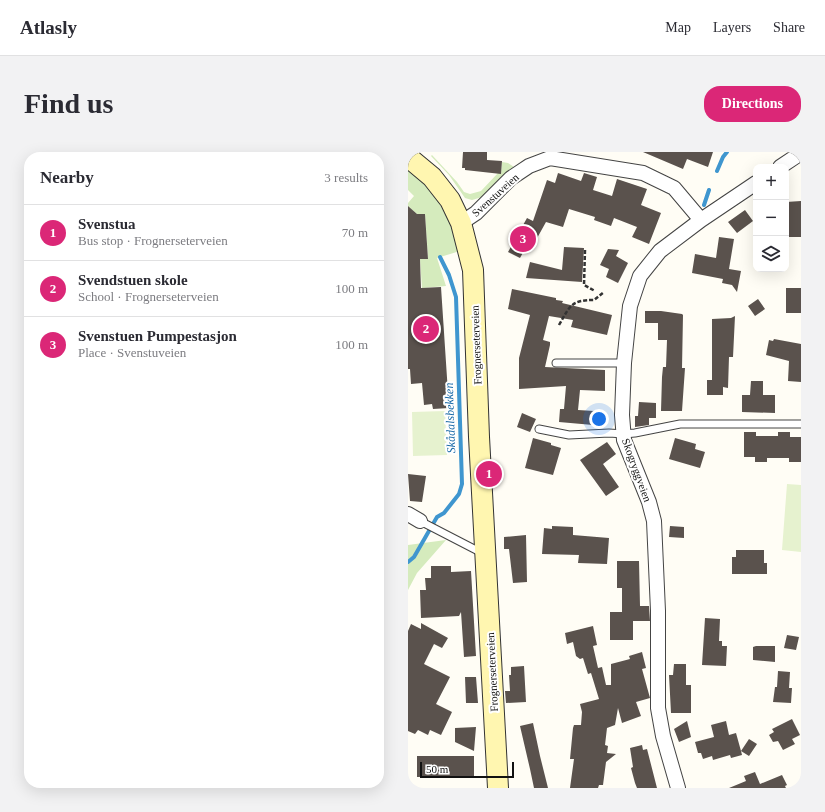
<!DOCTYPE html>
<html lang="en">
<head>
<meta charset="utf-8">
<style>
  :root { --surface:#fff; --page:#f2f2f3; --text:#2b2b33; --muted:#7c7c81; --line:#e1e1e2; --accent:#db2777 }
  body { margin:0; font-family:"Times New Roman",serif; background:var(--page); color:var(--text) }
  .controls { position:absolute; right:12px; top:12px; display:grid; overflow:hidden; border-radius:8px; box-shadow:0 4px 16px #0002 }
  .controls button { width:36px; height:36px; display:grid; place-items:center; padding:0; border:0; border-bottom:1px solid var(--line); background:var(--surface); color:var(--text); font:20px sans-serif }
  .scale { position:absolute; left:12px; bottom:10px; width:94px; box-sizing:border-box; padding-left:4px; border:2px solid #111; border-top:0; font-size:11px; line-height:14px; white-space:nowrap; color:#111; -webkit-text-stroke:3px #fff; paint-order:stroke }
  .you { position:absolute; left:191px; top:267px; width:14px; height:14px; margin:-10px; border:3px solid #fff; border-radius:50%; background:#1a73e8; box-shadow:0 0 0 6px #1a73e833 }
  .badge { display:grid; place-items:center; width:26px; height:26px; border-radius:50%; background:var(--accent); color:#fff; font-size:13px; font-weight:700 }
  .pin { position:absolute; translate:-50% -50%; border:2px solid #fff; box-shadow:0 1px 4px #0006 }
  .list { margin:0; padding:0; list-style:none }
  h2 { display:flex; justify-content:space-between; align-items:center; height:52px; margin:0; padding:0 16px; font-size:17px }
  h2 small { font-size:13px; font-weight:400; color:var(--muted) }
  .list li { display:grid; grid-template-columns:26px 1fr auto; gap:12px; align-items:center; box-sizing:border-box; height:56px; padding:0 16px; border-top:1px solid var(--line) }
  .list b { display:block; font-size:15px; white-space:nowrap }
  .list p { margin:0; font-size:13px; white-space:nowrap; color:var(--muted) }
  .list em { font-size:13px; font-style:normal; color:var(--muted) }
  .icon { flex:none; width:22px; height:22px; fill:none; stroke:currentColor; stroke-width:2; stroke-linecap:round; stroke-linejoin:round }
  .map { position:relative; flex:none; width:393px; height:636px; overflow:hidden; border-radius:16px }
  header { display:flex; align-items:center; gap:24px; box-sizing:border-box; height:56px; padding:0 20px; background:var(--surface); border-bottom:1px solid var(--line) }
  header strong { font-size:19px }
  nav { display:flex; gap:22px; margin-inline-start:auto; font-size:14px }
  .intro { display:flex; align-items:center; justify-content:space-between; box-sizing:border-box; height:96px; padding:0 24px }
  h1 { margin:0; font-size:28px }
  .button { padding:10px 18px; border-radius:16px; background:var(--accent); color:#fff; font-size:14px; font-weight:700 }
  main { display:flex; gap:24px; padding:0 24px }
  aside { flex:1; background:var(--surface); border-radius:16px; box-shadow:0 4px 16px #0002 }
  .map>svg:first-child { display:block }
  .green { fill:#d5ebbd }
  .pitch { fill:#e6f2cf }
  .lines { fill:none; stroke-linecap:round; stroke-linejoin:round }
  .stream { stroke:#3f96cf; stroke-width:4 }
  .building { fill:#5a524d }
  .service-casing { stroke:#444; stroke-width:9 }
  .minor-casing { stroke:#444; stroke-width:16 }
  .secondary-casing { stroke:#333; stroke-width:22 }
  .path { stroke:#333; stroke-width:2.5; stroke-dasharray:4 2; stroke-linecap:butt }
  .service { stroke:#fff; stroke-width:7 }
  .minor { stroke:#fff; stroke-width:14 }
  .secondary { stroke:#fff6b0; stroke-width:20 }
  .labels { text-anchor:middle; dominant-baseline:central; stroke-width:4; stroke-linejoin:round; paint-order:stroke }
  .street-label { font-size:11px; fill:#111; stroke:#fff }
  .water-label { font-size:12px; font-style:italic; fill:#1768a6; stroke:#fff }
</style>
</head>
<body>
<header>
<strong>Atlasly</strong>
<nav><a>Map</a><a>Layers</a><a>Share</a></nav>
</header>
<div class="intro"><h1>Find us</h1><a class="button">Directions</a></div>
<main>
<aside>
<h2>Nearby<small>3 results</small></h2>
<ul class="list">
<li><span class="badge">1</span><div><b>Svenstua</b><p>Bus stop · Frognerseterveien</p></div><em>70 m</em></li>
<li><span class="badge">2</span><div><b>Svendstuen skole</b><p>School · Frognerseterveien</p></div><em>100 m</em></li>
<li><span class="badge">3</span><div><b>Svenstuen Pumpestasjon</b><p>Place · Svenstuveien</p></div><em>100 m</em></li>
</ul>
</aside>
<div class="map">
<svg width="393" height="636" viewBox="0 0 393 636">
  <rect width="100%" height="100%" fill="#fffdf5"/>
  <!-- green -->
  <path class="green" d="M 24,3 L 49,30 L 56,40 L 62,42 L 73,39 L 90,21 L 93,21 L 94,10 L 100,11 L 106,15 L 74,45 L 64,48 L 57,46 L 41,23 L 23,4 Z
    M 0,16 C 27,39 43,65 52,99 L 29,106 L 38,134 L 14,136 L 12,107 L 20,106 L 17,62 L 9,62 L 0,54 L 0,51 L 6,44 L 0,38 Z
    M 38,388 L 9,421 L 0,438 L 0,393 Z"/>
  <!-- pitch -->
  <path class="pitch" d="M 37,259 L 39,303 L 5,304 L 4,260 Z
    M 379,332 L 393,333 L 393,400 L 374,398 Z"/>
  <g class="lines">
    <!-- stream -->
    <path class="stream" d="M 309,19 L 315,5 L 319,0
      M 296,53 L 301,38
      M 0,410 L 6,405 L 29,365 L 36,361 L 51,342 L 54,332 L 48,145 L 41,123 L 32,105"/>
  </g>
  <!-- building -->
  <path class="building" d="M 55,0 L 79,0 L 79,8 L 94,9 L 93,22 L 57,18 L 57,16 L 54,16 Z
    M 235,0 L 305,0 L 300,15 L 279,7 L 275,17 Z
    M 150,21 L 173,29 L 176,21 L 189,25 L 185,38 L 204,44 L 209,27 L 239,37 L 233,53 L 253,61 L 241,92 L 224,85 L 229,75 L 206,66 L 203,74 L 186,68 L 187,65 L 161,57 L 155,75 L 138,70 L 128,88 L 123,86 L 112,106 L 100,100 L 119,66 L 125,69 L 139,28 L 147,31 Z
    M 393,49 L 393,85 L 378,85 L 378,50 Z
    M 0,54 L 9,62 L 17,62 L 20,107 L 12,107 L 13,136 L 33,135 L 41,256 L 25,257 L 24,252 L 16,253 L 14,231 L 3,232 L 2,217 L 0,217 Z
    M 337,58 L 345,69 L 329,81 L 320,70 Z
    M 311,85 L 326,87 L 321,117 L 333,119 L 329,140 L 324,133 L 314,131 L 315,127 L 284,121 L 287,102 L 308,106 Z
    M 156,95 L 176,96 L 174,130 L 118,126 L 122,110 L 154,118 Z
    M 200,97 L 211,98 L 208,104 L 220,111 L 210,131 L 198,125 L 201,117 L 192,113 Z
    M 378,136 L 393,136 L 393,161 L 378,161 Z
    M 104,137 L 148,146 L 148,148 L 155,149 L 154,151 L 204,163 L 199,183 L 163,175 L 165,168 L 141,164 L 135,188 L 142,190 L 142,193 L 137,215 L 197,218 L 197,239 L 172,238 L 170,258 L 186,259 L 185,273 L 151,270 L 152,257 L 156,257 L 158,234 L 111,237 L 111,206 L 122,163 L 100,157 Z
    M 350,147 L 357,157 L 347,164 L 340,154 Z
    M 237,159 L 253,159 L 274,162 L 275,163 L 274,216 L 277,216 L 274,259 L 253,259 L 254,225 L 255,215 L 258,215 L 259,188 L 250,188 L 250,171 L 237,171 Z
    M 327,164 L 325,205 L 321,205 L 320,236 L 315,235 L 315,243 L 299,243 L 299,228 L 304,228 L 304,167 L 323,166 Z
    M 366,187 L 393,192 L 393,230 L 380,229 L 381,209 L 358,203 L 361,188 L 365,189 Z
    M 343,229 L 355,229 L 355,243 L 367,243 L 367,261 L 334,260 L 334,243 L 342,243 Z
    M 231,250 L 248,251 L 248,266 L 241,266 L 241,273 L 227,275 L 227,264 L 230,264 Z
    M 114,261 L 128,267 L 122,280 L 109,275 Z
    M 336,280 L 348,280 L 348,284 L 370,284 L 370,280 L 382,280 L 382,285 L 393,285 L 393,310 L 381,310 L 381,306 L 359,306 L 359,310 L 347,310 L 347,305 L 336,305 Z
    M 125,286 L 143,291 L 143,293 L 153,296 L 145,323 L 117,316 Z
    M 267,286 L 288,292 L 287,297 L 297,300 L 292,316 L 261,307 Z
    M 199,290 L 208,302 L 195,312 L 211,335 L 198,344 L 172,308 Z
    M 0,322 L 18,324 L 14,350 L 2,349 Z
    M 144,374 L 165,375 L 165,383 L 201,386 L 199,412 L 170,411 L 171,403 L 134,402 L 136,376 L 144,377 Z
    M 262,374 L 276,375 L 276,386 L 261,385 Z
    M 118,383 L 119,430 L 105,431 L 101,397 L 96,397 L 96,385 Z
    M 328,398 L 356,398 L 356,411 L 359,411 L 359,422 L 324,422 L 324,405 L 328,405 Z
    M 209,409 L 231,409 L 232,454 L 241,454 L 242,469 L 225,469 L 225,488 L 202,488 L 202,460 L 214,460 L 214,436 L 209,436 Z
    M 23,414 L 43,414 L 43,420 L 63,419 L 68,504 L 56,505 L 53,460 L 51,464 L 13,466 L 12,438 L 18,438 L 17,426 L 23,426 Z
    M 297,466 L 312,467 L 311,489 L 314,489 L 314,494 L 319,494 L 318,514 L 294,513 Z
    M 13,471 L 40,486 L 34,496 L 26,492 L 16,512 L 42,525 L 28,552 L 44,560 L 33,583 L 22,578 L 20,583 L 10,578 L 7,582 L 0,579 L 0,479 L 3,472 L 13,477 Z
    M 185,474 L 189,493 L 185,494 L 190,516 L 194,515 L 198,533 L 203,533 L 203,512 L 222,507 L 221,504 L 234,500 L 238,516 L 234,517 L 242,546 L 228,550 L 233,564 L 214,571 L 210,556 L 207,573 L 199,576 L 197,593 L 200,594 L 199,601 L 208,602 L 198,610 L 195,633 L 191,633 L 190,636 L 162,636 L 166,607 L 162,607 L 165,576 L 166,573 L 173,573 L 174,560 L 172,552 L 191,547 L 183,521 L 180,522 L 175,506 L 172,507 L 168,504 L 165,490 L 159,492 L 157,481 Z
    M 379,483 L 391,485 L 388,498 L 376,496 Z
    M 348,494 L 367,494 L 367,510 L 345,508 L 345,495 Z
    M 266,512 L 278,512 L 278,533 L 283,533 L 283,561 L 263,561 L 261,523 L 265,523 Z
    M 116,514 L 118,550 L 98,551 L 97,539 L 102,539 L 101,523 L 103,523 L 103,515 Z
    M 370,519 L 382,520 L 381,536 L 384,536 L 383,551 L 365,550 L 367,535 L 369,535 Z
    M 57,525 L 68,525 L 70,551 L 58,551 Z
    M 384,567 L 392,583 L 384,587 L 387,592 L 375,598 L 370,589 L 365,590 L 361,583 L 366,580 L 364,577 Z
    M 279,569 L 283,585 L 271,590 L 266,577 Z
    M 318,569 L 321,583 L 328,581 L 333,599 L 341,587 L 349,592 L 341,604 L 333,599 L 334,603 L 323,606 L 322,603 L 305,608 L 304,604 L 295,607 L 293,601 L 290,601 L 287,590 L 306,585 L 303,573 Z
    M 125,571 L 132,604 L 140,636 L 126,636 L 122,617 L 112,574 Z
    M 68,575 L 66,599 L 47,590 L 47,576 Z
    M 234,593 L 235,598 L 239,597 L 249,636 L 229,636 L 227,631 L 223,616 L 225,615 L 222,596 Z
    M 9,604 L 66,604 L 66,624 L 9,625 Z
    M 347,620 L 352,632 L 374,623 L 379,633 L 377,634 L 378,636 L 321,636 L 338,629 L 336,624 Z"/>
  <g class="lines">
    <defs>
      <path id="service" d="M 148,211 L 216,211
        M 131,277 L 161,283 L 201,281 L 216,282 L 227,281 L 272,272 L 393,272
        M 12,369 L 74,401"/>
      <path id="minor" d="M 372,15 L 393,1
        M 53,71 L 68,61 L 103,26 L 121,14 L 142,6 L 235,21 L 266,36 L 293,68
        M 0,362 L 12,369
        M 270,636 L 255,584 L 250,556 L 250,459 L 246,369 L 241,350 L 216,288 L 214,263 L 216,211 L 222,154 L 232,124 L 252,99 L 293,68 L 348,31"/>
      <path id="secondary" d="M 0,5 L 24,25 L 42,48 L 53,71 L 65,118 L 71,285 L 90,636"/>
    </defs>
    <!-- service casing -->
    <use href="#service" class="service-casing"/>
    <!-- minor casing -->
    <use href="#minor" class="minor-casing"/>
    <!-- secondary casing -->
    <use href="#secondary" class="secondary-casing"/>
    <!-- path -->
    <path class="path" d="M 177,98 L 176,133 L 187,139
      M 151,173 C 162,154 163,148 186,148 L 196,140"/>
    <!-- service -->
    <use href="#service" class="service"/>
    <!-- minor -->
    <use href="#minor" class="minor"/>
    <!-- secondary -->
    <use href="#secondary" class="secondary"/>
  </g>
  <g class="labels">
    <!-- street labels -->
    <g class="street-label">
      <text transform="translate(87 43) rotate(-42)">Svenstuveien</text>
      <text transform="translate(68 193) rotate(-92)">Frognerseterveien</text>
      <text transform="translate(229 318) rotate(70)">Skogryggveien</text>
      <text transform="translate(84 520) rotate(-93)">Frognerseterveien</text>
    </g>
    <!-- water labels -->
    <g class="water-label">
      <text transform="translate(42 266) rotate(-92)">Skådalsbekken</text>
    </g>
  </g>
</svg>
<div class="controls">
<button>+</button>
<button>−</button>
<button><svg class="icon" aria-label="layers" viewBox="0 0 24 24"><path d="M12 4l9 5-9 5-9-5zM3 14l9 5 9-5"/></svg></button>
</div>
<div class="scale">50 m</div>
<div class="you"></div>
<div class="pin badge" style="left:81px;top:322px">1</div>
<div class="pin badge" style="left:18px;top:177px">2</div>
<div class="pin badge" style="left:115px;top:87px">3</div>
</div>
</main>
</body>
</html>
